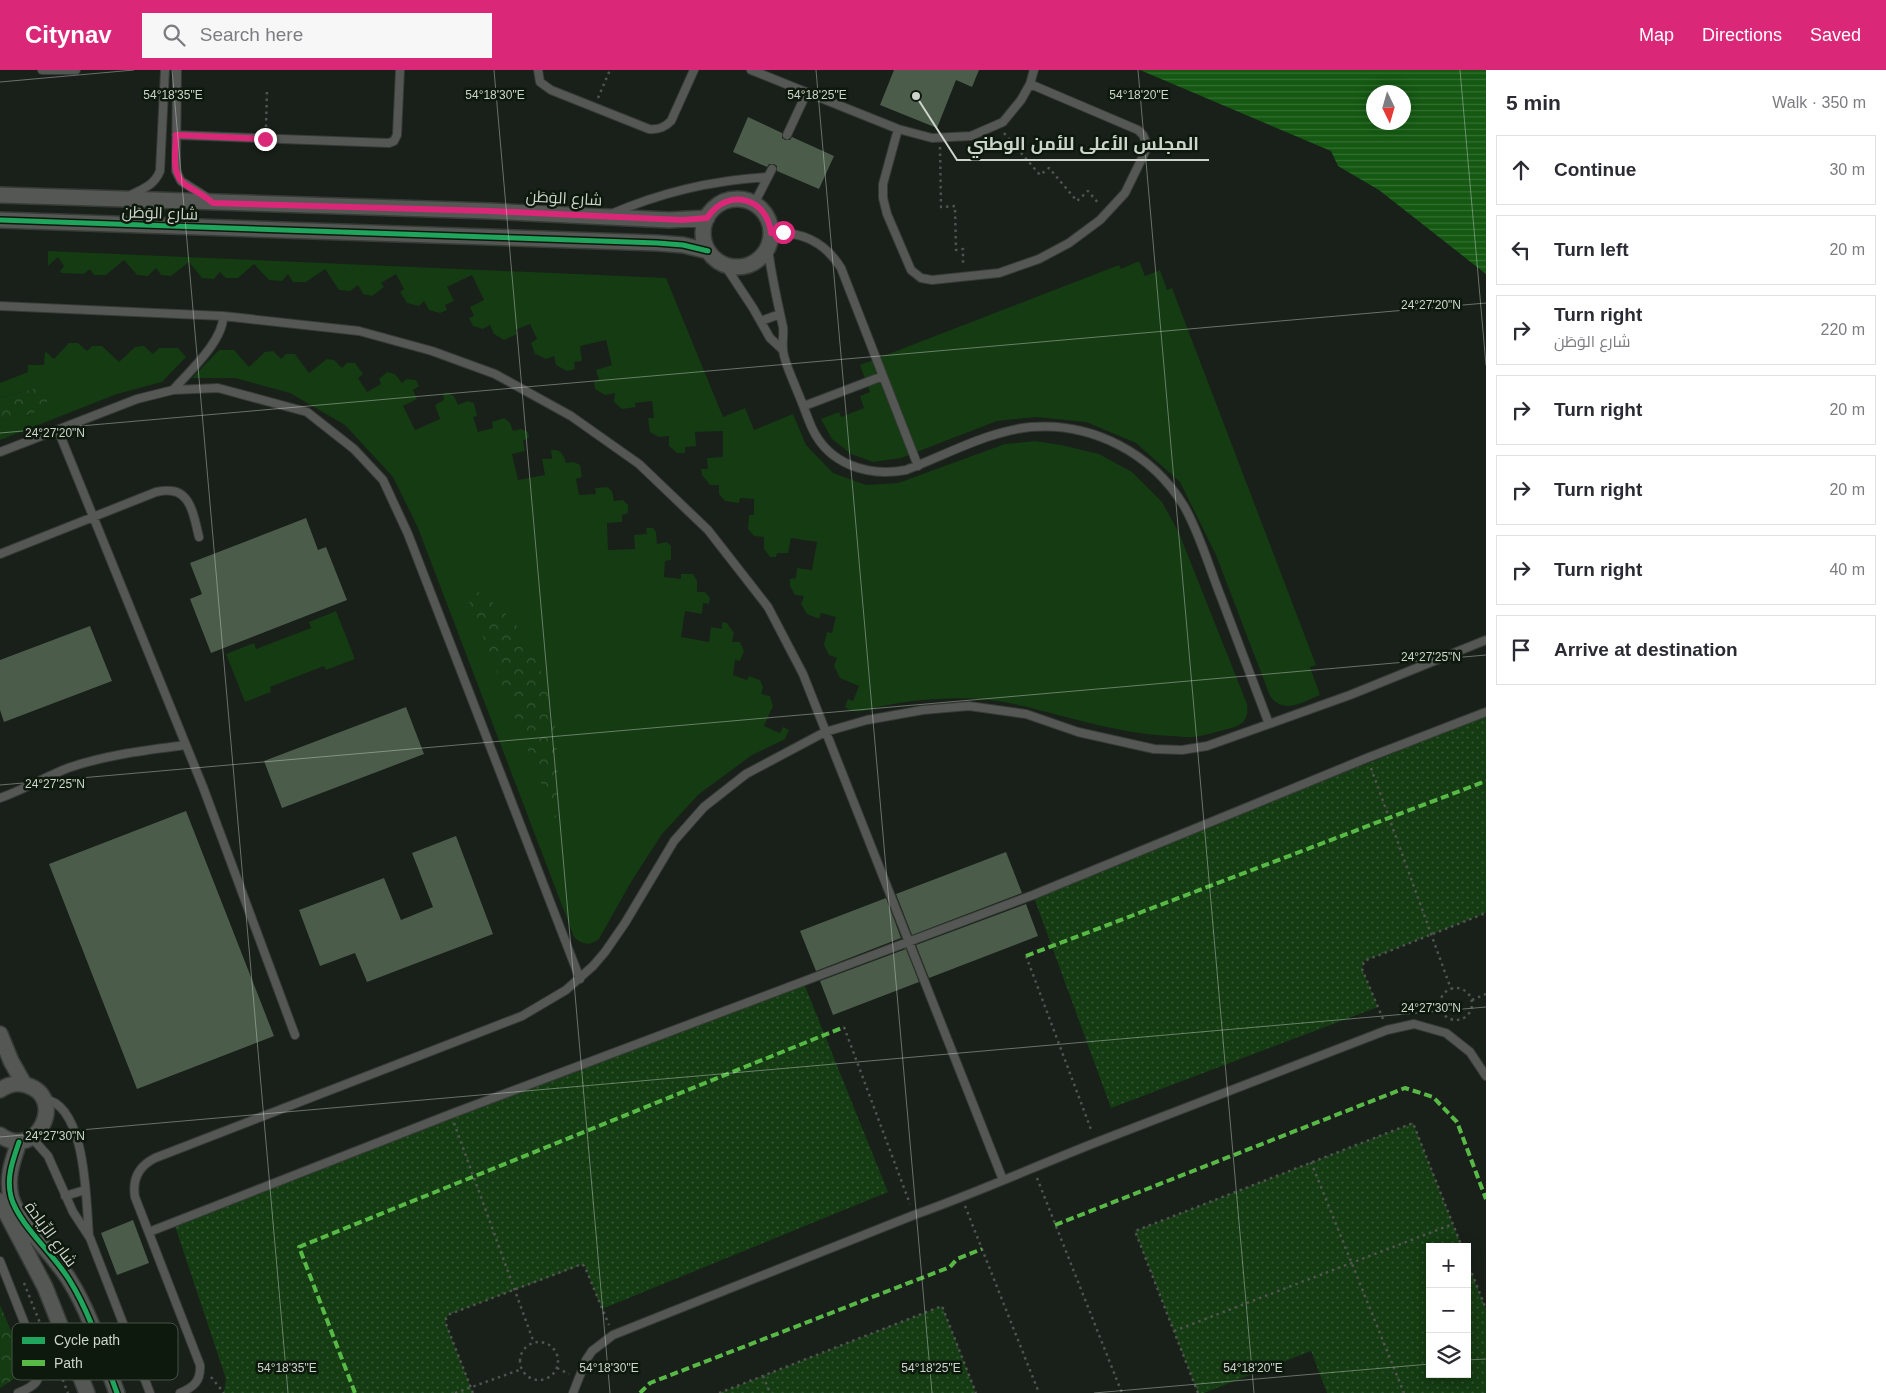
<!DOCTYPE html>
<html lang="en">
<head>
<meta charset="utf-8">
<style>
  :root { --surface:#fff; --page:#f7f7f7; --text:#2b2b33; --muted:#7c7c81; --line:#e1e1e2; --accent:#db2777 }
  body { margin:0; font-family:Helvetica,Cairo,sans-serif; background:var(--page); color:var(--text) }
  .controls { position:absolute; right:15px; bottom:15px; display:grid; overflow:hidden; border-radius:0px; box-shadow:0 2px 12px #0003 }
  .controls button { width:45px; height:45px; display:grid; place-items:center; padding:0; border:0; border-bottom:1px solid var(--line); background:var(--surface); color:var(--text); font:25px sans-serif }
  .compass { position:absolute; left:1366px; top:15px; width:45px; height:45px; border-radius:50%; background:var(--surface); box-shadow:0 2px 12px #0003; rotate:175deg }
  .stop { position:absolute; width:15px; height:15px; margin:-11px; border:4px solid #db2777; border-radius:50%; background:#fff }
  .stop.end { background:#db2777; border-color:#fff; box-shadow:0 1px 5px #0008 }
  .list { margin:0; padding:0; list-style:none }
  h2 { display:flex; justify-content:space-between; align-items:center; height:65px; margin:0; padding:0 20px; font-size:21px }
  h2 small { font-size:16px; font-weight:400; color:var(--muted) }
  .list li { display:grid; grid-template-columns:32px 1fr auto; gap:15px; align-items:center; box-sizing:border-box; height:70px; margin:0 10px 10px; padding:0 10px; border:1px solid var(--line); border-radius:0px }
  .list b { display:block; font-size:19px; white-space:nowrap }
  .list p { margin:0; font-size:16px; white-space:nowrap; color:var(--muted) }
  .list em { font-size:16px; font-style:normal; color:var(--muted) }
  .icon { flex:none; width:28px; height:28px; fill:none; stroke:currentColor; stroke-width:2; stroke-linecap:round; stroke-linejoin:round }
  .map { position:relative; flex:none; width:1486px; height:1323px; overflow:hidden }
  header { display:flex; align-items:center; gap:30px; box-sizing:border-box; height:70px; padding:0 25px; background:var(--accent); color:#fff }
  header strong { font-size:24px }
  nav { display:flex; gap:28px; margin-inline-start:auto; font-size:18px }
  .search { width:350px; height:45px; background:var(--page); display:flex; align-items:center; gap:12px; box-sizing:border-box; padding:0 18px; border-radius:0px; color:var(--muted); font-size:19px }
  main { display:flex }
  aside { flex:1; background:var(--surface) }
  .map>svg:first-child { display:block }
  .grass { fill:#143b12 }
  .forest { fill:url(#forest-crowns) }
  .garden { fill:url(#garden-dots) }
  .water { fill:url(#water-rules); fill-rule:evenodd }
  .building { fill:#4b5c4a }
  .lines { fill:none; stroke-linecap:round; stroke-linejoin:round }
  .lane-casing { stroke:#373b36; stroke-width:10 }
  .street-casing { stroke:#373b36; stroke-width:18 }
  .path { stroke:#505350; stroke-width:2.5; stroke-dasharray:2.5 4; stroke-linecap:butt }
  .lane { stroke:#545754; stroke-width:8 }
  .street { stroke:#545754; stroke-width:15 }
  .quiet { stroke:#58b947; stroke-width:4; stroke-dasharray:8 4; stroke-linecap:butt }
  .cycleway-casing { stroke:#0e190d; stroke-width:8 }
  .cycleway { stroke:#20a55d; stroke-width:5 }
  .route { stroke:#db2777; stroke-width:6 }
  .ticks { fill:none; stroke:#cdd4cc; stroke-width:1; stroke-opacity:0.45 }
  .labels { text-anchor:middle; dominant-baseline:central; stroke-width:5; stroke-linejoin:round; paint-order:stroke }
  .street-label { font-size:16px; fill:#cdd4cc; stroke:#0e190d }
  .key { fill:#0e190d; stroke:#475146; stroke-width:1 }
  .key-label { font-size:14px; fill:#cdd4cc }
  .ticks-label { font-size:12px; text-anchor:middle; fill:#cdd4cc; stroke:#0e190d; stroke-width:5; stroke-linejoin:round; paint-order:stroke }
  .leader { fill:none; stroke:#cdd4cc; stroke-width:2 }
  .callout-dot { fill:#cdd4cc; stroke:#0e190d; stroke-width:2 }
  .callout-label { font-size:18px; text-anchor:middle; font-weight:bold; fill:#cdd4cc; stroke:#0e190d; stroke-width:5; stroke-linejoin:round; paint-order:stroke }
</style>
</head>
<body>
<header>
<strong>Citynav</strong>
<div class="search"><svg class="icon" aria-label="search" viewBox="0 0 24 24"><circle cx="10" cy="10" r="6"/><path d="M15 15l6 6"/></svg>Search here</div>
<nav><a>Map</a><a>Directions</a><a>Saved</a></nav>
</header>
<main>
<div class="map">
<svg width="1486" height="1323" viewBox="0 0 1486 1323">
  <defs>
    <pattern id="forest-crowns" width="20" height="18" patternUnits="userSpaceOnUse" patternTransform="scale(1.25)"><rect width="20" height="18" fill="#143b12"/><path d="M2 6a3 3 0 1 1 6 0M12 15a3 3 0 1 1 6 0" fill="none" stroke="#355633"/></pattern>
    <pattern id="garden-dots" width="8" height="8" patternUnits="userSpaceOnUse" patternTransform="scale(1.25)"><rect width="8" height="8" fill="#143b12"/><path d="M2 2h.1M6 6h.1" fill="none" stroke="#355633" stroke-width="1.8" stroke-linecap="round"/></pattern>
    <pattern id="water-rules" width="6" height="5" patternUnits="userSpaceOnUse" patternTransform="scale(1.25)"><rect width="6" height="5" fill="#145812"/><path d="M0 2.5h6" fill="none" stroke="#356f33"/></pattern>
  </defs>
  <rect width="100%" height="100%" fill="#191f19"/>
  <!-- grass -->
  <path class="grass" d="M 48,181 L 666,208 L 723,347 L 745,338 L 754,360 L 793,344 L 806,375 L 833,403 L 866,415 L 898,413 L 1005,374 L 1035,371 L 1061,375 L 1099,384 L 1132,402 L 1162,432 L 1179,463 L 1247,634 C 1250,655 1237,657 1220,661 C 1211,663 1202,666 1194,667 C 1187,668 1178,666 1171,666 C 1121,664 1072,648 1023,636 C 978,625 933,627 888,635 C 874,637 856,647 845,637 L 848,629 L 853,631 L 859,616 L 840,608 L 834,596 L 837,588 L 829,585 L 824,575 L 827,562 L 832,563 L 836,547 L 821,543 L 819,549 L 807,544 L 801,534 L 804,526 L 795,525 L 790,516 L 790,509 L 796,508 L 797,498 L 812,500 L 817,472 L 791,468 L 788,483 L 777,483 L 776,487 L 770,487 L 764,479 L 764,467 L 754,466 L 748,459 L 749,445 L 754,445 L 754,429 L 740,428 L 739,433 L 725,431 L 719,424 L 719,415 L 710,415 L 702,405 L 701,399 L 708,399 L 707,388 L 723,387 L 723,361 L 695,362 L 696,376 L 685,377 L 685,383 L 677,383 L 669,376 L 669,366 L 659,367 L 650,362 L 648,348 L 654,348 L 652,331 L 635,333 L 636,337 L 622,339 L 614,332 L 615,323 L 605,325 L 595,319 L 594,311 L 599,310 L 596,300 L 612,295 L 606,270 L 580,276 L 582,291 L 574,292 L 575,299 L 567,301 L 556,295 L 554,286 L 546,289 L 535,284 L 531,273 L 537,269 L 530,254 L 515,260 L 517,264 L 504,270 L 494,264 L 490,255 L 483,259 L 473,256 L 469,248 L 474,246 L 470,237 L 484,230 L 472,205 L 447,217 L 454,231 L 445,235 L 447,240 L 440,243 L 429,240 L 424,231 L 419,236 L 407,233 L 400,222 L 404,219 L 396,204 L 381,213 L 384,217 L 372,226 L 363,224 L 358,215 L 350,221 L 339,220 L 325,199 L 306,212 L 293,212 L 288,204 L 282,211 L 269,210 L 254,194 L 238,208 L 226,208 L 220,202 L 214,209 L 202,208 L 189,192 L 171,206 L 161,205 L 156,198 L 148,206 L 137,205 L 124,190 L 106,205 L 94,205 L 90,199 L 84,204 L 61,203 L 60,201 L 64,196 L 58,187 L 48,196 Z
    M 1139,191 L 1145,206 L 1160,200 L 1167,220 L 1172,218 L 1316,595 L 1310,597 L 1320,625 C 1303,632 1284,645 1270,626 L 1216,485 L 1180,412 L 1136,373 L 1086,352 L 1036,347 L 997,351 L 901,388 L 873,392 L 851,384 L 832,369 L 821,349 L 839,342 L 841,347 L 864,338 L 860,326 L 870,322 L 860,295 L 1119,195 L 1121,199 Z
    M 69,273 L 78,273 L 87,281 L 92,276 L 102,276 L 119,292 L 135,277 L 144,276 L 153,284 L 159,278 L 178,278 L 186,287 L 162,312 L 117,324 L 0,370 L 0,351 L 30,345 L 33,319 L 0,328 L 0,313 L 28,302 L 28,295 L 44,295 L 45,281 L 54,289 Z
    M 219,280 L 234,280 L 249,297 L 265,282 L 273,281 L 281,289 L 286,284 L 295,284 L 309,303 L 327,289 L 334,290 L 342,298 L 347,293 L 355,293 L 363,304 L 358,308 L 367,322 L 381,314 L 379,309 L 387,302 L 395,304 L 402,313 L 407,309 L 416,310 L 419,316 L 413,320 L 417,329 L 403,336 L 415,360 L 440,349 L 435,335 L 444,330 L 443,324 L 448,323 L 454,326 L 458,335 L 468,331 L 474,333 L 477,346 L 473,347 L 478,362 L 493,358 L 492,352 L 504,348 L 510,353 L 513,361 L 521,359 L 528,362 L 529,367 L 523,371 L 525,381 L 512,384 L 518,410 L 545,405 L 542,389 L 552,389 L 551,380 C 561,379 563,384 566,393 L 574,392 L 580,395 L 582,407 L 576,409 L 579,425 L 596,424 L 595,418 L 607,417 L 612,421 L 614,431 L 623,430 L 628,435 L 628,443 L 622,445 L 622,452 L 607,453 L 608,480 L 635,479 L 634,465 L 647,464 L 646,458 L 653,458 L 656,462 L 657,474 L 667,472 L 671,476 L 671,490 L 665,491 L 664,507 L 681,509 L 681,504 L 693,504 L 697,511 L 697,522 L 705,522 L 710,528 L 709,534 L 703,533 L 702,544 L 685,541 L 681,567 L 709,572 L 711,557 L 722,559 L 722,552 L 727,553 L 734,563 L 732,572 L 740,572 L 744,581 L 740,591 L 735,590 L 733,605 L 747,610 L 749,606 L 760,610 L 763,617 L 761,624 L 770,626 L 773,636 L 764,656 L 780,663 L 783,657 L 789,660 L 785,669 L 752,685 L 699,724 L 662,764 L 631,812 L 599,869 C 590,876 582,875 574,867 L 418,458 L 393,407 L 345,355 L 290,323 L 235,308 L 192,308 Z
    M 336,541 L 355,589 L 326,600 L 324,596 L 270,617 L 271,622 L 245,632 L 226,584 L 254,573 L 256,579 L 311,558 L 309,552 Z"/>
  <!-- forest -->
  <path class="forest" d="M 33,319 L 47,320 L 50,327 C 39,347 21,347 0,351 L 0,328 Z
    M 463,516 L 483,524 L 514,551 L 539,594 L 555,651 L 558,700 L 556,751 Z
    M 0,1235 L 28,1300 L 0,1318 Z"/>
  <!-- garden -->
  <path class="garden" d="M 1486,645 L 1486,843 L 1364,891 L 1362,899 L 1378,937 L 1111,1038 L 1033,825 L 1374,691 Z
    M 803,911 L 888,1122 L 602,1239 L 585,1197 L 582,1195 L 450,1244 L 446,1248 L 446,1254 L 473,1323 L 221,1323 L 224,1322 L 226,1309 L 174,1153 Z
    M 1413,1053 L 1462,1177 L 1430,1177 L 1430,1304 L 1467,1304 L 1467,1191 L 1486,1239 L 1486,1323 L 1327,1323 L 1311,1281 L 1204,1323 L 1198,1323 L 1135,1161 Z
    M 942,1236 L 976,1323 L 719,1323 Z"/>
  <!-- water -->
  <path class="water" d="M 1140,0 L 1486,0 L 1486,204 L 1379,120 L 1338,96 L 1331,81 ZM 1374,22 L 1404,22 L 1404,52 L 1374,52 Z"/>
  <!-- building -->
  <path class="building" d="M 894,0 L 979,0 L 972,17 L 956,10 L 937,58 L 880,35 Z
    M 748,47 L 782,63 L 782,68 L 785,70 L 790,70 L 792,67 L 834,86 L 819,119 L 777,101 L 777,96 L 774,94 L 769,94 L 767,97 L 733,82 Z
    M 306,448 L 318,480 L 326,477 L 347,530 L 211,583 L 190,529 L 202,524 L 190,493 Z
    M 90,556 L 112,611 L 4,652 L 0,640 L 0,590 Z
    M 406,637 L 424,684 L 282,738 L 264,691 Z
    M 186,741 L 274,966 L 137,1019 L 49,794 Z
    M 456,766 L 493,864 L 367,912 L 355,883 L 320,896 L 299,840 L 384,808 L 401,850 L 433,837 L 412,783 Z
    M 1006,782 L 1022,823 L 912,865 L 896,824 Z
    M 886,828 L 901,868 L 816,901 L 800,861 Z
    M 1026,834 L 1038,866 L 929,908 L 916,875 Z
    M 906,879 L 919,912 L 833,945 L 820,911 Z
    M 133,1150 L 149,1193 L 117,1205 L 101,1163 Z"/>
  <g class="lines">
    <defs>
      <path id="lane" d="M 42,0 L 76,0
        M 177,0 L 176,101 L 181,111 L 211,130
        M 538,0 L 540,12 L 551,20 L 649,59 C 658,60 664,58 671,51 L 694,0
        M 751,0 L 898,59 L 932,68 L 971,66 L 1003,52 L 1021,30 L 1030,14 L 1034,0
        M 898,59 L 883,114 L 883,128 L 887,144 L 911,200 L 921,208 L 932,210 L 999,203 L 1039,189 L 1069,173 L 1100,150 L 1125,123 L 1146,80 L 1146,72 L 1143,65 L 1138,60 L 1030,14
        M 176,65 L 389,73 L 394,71 L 397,65 L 400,0
        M 787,65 L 807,22
        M 129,126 C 142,119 154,116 160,101 L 165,0
        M 754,134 L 772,99
        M 611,144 C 662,122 713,110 768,107
        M 771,163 C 801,161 825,172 841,198 L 918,396
        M 768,178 C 771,204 777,230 783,257 C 784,265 782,272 783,279 C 783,290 794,312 798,323 C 803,334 807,347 812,358 C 829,395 869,407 906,400 C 946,385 988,361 1031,357 C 1092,352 1152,383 1184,436 C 1200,464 1209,497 1221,527 C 1237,570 1253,612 1269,654
        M 724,194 L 753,238 L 770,268 L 783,280
        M 0,236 L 223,246 L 359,261 L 432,281 L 495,304 L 571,346 L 639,394 L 708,460 L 768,537 L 803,604 L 1003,1110
        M 761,251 L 780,244
        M 173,320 C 189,302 224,270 223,246
        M 804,336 L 883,306
        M 58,360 L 203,717 L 295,965
        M 0,382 L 137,329 L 173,320 L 218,318 L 307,342 L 354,379 L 383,410 L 408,464 L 580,909
        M 0,484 L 156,422 C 161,421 167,420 172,421 C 192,423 195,452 199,467
        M 0,728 C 23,720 45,707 68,698 C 106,685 146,680 186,675
        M 44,1029 C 87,1035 86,1133 89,1166
        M 32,1068 L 48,1086 L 73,1142 L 90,1168 L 150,1323
        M 65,1126 L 85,1120
        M 149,1162 L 451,1044 L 1033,825 L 1367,688 L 1486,642
        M 0,1191 L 39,1290 C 41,1310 38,1315 18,1323
        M 180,1323 C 194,1317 201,1311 200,1295 L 135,1127 C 132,1109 139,1096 155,1088 L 522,946 L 566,920 L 593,896 L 605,882 L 625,853 L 674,771 L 704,737 L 746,704 L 825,662 L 867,650 L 923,640 L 969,636 L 1026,644 L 1078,662 L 1154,679 L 1182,680 L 1207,676 L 1269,654 L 1350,625 L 1486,570
        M 573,1323 L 586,1290 L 592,1281 L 613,1265 L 914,1145 C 976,1123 1036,1096 1097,1072 C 1194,1034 1291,998 1387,960 L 1414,954 L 1446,963 L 1470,982 L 1486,1006"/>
      <path id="street" d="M 0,125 L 490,141 L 669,150 L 707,148
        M703 163a34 34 0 1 1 68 0a34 34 0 1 1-68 0Z
        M 0,150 L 657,173 L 683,175 L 708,181
        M 0,964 L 11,991 L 24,1014
        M 0,1020 C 7,1015 17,1012 26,1015 C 68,1027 37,1092 0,1065
        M 19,1072 C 13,1090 6,1107 11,1127 C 19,1155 54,1184 70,1211 C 91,1245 103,1286 117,1323
        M 0,1131 L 45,1217 L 87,1323"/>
    </defs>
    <!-- lane casing -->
    <use href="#lane" class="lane-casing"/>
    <!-- street casing -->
    <use href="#street" class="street-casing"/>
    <!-- path -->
    <path class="path" d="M 598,28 L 610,0
      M 266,57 L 267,20
      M 1004,63 L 1040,105 L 1049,98 L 1077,131 L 1088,121 L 1099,134
      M 940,77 L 941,137 L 955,136 L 956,180 L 963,179 L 963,195
      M 1371,698 L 1451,919
      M 1026,886 L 1092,1062
      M1440 934a16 16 0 1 1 32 0a16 16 0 1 1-32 0Z
      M 1472,930 L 1486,924
      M 1383,949 L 1362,899 L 1364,891 L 1486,843
      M 844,957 L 910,1134
      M 454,1053 L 534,1273
      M 1311,1092 L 1404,1323
      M 1037,1108 L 1122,1323
      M 965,1136 L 1039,1323
      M 1467,1191 L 1486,1239
      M 24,1213 L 68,1323
      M 1174,1261 L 1453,1154
      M520 1291a19 19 0 1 1 38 0a19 19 0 1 1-38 0Z
      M 557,1298 L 569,1304
      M 763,1306 L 770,1323
      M 211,1307 L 224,1323
      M 455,1323 L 522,1299
      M 473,1323 L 446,1254 L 446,1248 L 450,1244 L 582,1194 L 585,1197 L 609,1255
      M 719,1323 L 942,1236 L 976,1323
      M 1198,1323 L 1135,1161 L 1413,1053 L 1462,1177"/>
    <!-- lane -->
    <use href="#lane" class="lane"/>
    <!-- street -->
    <use href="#street" class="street"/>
    <!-- quiet -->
    <path class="quiet" d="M 1026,886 L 1486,711
      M 1055,1155 L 1405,1018 L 1433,1027 L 1457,1052 L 1486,1129
      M 355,1323 L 299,1177 L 844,957
      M 640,1323 L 650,1313 L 950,1197 L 957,1189 L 982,1179"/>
    <defs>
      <path id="cycleway" d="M 0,150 L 657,173 L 683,175 L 708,181
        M 19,1072 C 13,1090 6,1107 11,1127 C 19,1155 54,1184 70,1211 C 91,1245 103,1286 117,1323"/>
    </defs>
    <!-- cycleway casing -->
    <use href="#cycleway" class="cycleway-casing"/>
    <!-- cycleway -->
    <use href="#cycleway" class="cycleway"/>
  </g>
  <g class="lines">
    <!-- route -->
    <path class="route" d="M 265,69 L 176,65 C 176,81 170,105 186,115 C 195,121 204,125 213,133 L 490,141 L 682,150 L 707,148 C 727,117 767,127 771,163 L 783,162"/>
  </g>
  <!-- ticks -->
  <path class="ticks" d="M 172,0 L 288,1323M 494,0 L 610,1323M 816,0 L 932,1323M 1138,0 L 1254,1323M 1460,0 L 1486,295M 0,12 L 134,0M 0,363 L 1486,233M 0,715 L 1486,585M 0,1067 L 1486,937M 1467,1290 L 1486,1289M 1094,1323 L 1430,1294"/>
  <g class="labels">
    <!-- street labels -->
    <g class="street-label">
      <text transform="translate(564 128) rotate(3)">شارع الوَطَن</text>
      <text transform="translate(160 143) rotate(2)">شارع الوَطَن</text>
      <text transform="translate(51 1164) rotate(54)">شارع الرِّيادة</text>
    </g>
  </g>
  <!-- legend -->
  <rect x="12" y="1253" width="166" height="57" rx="8" class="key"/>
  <rect x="22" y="1267" width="23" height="7" fill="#20a55d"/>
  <rect x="22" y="1290" width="23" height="6" fill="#58b947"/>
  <g class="key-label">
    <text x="54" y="1275">Cycle path</text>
    <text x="54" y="1298">Path</text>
  </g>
  <g class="ticks-label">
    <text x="173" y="29">54°18'35"E</text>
    <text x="495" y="29">54°18'30"E</text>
    <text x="817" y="29">54°18'25"E</text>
    <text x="1139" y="29">54°18'20"E</text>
    <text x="1431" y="239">24°27'20"N</text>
    <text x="55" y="367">24°27'20"N</text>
    <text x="1431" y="591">24°27'25"N</text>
    <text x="55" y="718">24°27'25"N</text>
    <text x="1431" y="942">24°27'30"N</text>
    <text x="55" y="1070">24°27'30"N</text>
    <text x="287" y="1302">54°18'35"E</text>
    <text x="609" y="1302">54°18'30"E</text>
    <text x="931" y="1302">54°18'25"E</text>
    <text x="1253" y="1302">54°18'20"E</text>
  </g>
  <!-- callouts -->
  <path class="leader" d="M916 26L957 90H1209"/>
  <circle class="callout-dot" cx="916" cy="26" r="5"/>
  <g class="callout-label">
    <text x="1083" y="80">المجلس الأعلى للأمن الوطني</text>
  </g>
</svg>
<div class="controls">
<button>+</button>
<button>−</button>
<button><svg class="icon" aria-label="layers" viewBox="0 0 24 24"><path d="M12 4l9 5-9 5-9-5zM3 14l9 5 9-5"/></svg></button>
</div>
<svg class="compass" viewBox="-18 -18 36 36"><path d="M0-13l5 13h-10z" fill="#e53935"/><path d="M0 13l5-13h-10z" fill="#7c7c81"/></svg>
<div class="stop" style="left:783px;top:162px"></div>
<div class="stop end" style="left:265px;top:69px"></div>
</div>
<aside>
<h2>5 min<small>Walk · 350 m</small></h2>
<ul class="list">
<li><svg class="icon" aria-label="ahead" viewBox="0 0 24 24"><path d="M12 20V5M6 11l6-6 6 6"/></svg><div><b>Continue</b></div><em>30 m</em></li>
<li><svg class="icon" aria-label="left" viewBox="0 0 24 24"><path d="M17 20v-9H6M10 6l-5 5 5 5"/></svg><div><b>Turn left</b></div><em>20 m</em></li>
<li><svg class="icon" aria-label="right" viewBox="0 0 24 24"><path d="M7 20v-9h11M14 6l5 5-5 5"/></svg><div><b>Turn right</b><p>شارع الوَطَن</p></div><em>220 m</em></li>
<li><svg class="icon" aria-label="right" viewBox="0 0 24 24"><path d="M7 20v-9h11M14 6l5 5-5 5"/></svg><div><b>Turn right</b></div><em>20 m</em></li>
<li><svg class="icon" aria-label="right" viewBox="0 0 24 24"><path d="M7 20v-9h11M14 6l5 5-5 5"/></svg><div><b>Turn right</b></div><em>20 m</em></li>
<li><svg class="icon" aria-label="right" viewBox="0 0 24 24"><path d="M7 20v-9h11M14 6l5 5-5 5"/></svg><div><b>Turn right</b></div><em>40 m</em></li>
<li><svg class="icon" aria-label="arrive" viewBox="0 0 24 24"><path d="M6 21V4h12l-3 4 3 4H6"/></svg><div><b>Arrive at destination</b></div></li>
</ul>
</aside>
</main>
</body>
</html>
